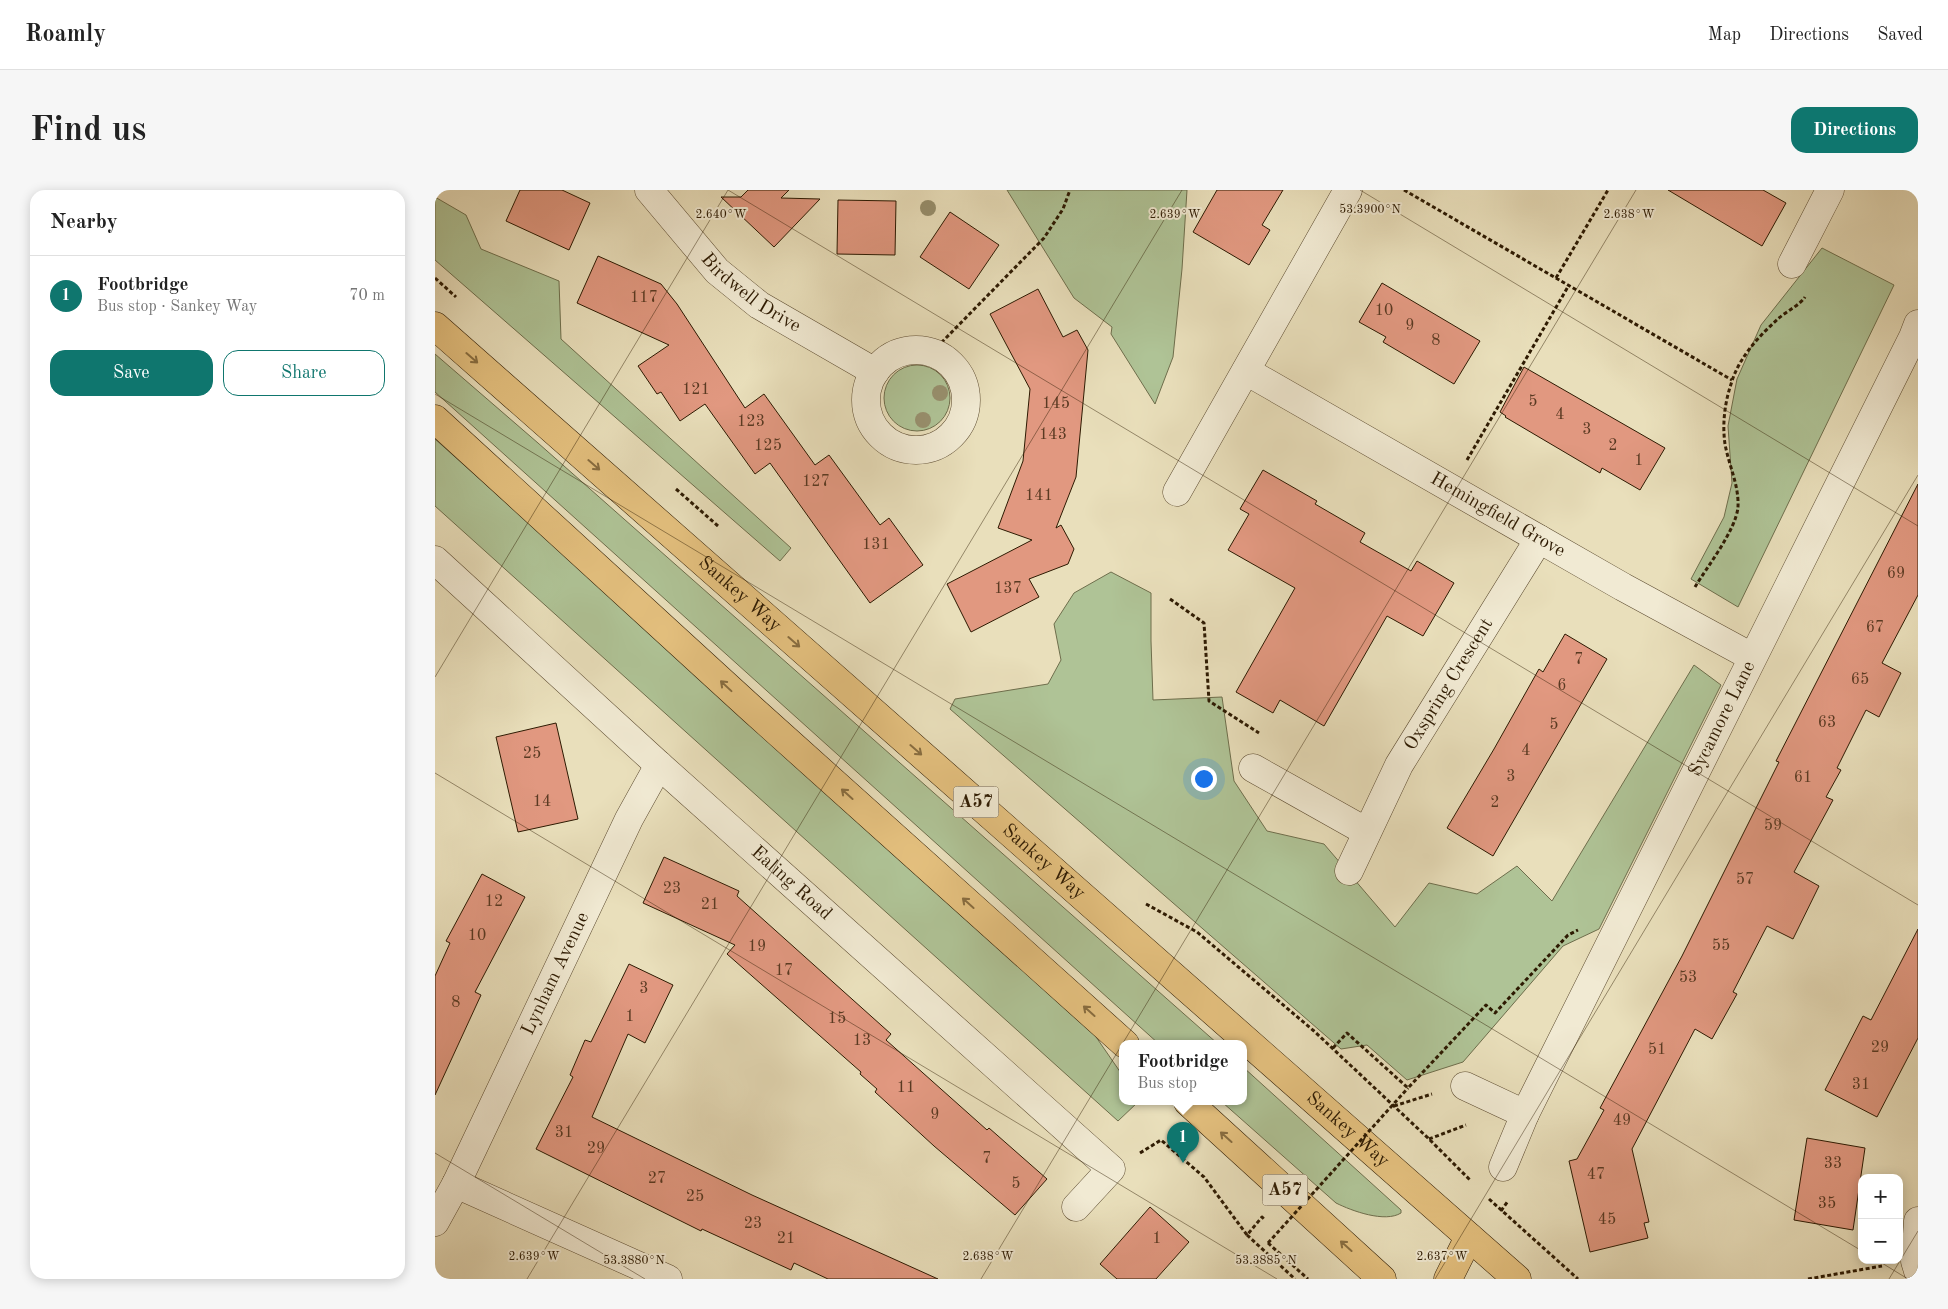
<!DOCTYPE html>
<html lang="en">
<head>
<meta charset="utf-8">
<style>
  :root { --surface:#fff; --page:#f6f6f6; --text:#222; --muted:#767676; --line:#e0e0e0; --accent:#0f766e }
  body { margin:0; font-family:"Old Standard TT",serif; background:var(--page); color:var(--text) }
  .controls { position:absolute; right:15px; bottom:15px; display:grid; overflow:hidden; border-radius:10px; box-shadow:0 2px 12px #0003 }
  .controls button { width:45px; height:45px; display:grid; place-items:center; padding:0; border:0; border-bottom:1px solid var(--line); background:var(--surface); color:var(--text); font:25px sans-serif }
  .you { position:absolute; left:768px; top:588px; width:18px; height:18px; margin:-12px; border:4px solid #fff; border-radius:50%; background:#1a73e8; box-shadow:0 0 0 8px #1a73e833 }
  .badge { display:grid; place-items:center; width:32px; height:32px; border-radius:50%; background:var(--accent); color:#fff; font-size:16px; font-weight:700 }
  .pin { position:absolute; translate:-50% -41px; filter:drop-shadow(0 1px 2px #0008) }
  .pin::after { content:''; position:absolute; top:26px; width:18px; height:15px; background:inherit; clip-path:polygon(0 0,100% 0,50% 100%) }
  .popup { position:absolute; left:684px; top:850px; width:128px; height:65px; box-sizing:border-box; display:grid; place-content:center; border-radius:10px; background:var(--surface); filter:drop-shadow(0 1px 4px #0005); font-size:16px; white-space:nowrap; color:var(--muted) }
  .popup b { font-size:19px; color:var(--text) }
  .popup::after { content:''; position:absolute; left:50%; top:100%; margin-left:-10px; border:10px solid transparent; border-top-color:var(--surface) }
  .list { margin:0; padding:0; list-style:none }
  h2 { display:flex; justify-content:space-between; align-items:center; height:65px; margin:0; padding:0 20px; font-size:21px }
  h2 small { font-size:16px; font-weight:400; color:var(--muted) }
  .list li { display:grid; grid-template-columns:32px 1fr auto; gap:15px; align-items:center; box-sizing:border-box; height:80px; padding:0 20px; border-top:1px solid var(--line) }
  .list b { display:block; font-size:19px; white-space:nowrap }
  .list p { margin:0; font-size:16px; white-space:nowrap; color:var(--muted) }
  .list em { font-size:16px; font-style:normal; color:var(--muted) }
  .actions { display:flex; gap:10px; padding:15px 20px }
  .actions a { flex:1; padding:11px 0; border:1px solid var(--accent); border-radius:15px; text-align:center; font-size:18px; color:var(--accent) }
  .actions .main { background:var(--accent); color:#fff }
  .map { position:relative; flex:none; width:1483px; height:1089px; overflow:hidden; border-radius:15px }
  header { display:flex; align-items:center; gap:30px; box-sizing:border-box; height:70px; padding:0 25px; background:var(--surface); border-bottom:1px solid var(--line) }
  header strong { font-size:24px }
  nav { display:flex; gap:28px; margin-inline-start:auto; font-size:18px }
  .intro { display:flex; align-items:center; justify-content:space-between; box-sizing:border-box; height:120px; padding:0 30px }
  h1 { margin:0; font-size:35px }
  .button { padding:12px 22px; border-radius:15px; background:var(--accent); color:#fff; font-size:18px; font-weight:700 }
  main { display:flex; gap:30px; padding:0 30px }
  aside { flex:1; background:var(--surface); border-radius:15px; box-shadow:0 2px 12px #0003 }
  .map>svg:first-child { display:block }
  .green { fill:#afc396; stroke:#6e6e4c }
  .building { fill:#e19880; stroke:#2d1a02 }
  .lines { fill:none; stroke-linecap:round; stroke-linejoin:round }
  .minor-casing { stroke:#5c4b30; stroke-width:29 }
  .trunk-casing { stroke:#2d1a02; stroke-width:29 }
  .path { stroke:#2d1a02; stroke-width:3; stroke-dasharray:4 2.5; stroke-linecap:butt }
  .minor { stroke:#f1ead3; stroke-width:28 }
  .trunk { stroke:#e4c07e; stroke-width:28 }
  .path-bridge { stroke:#2d1a02; stroke-width:3; stroke-dasharray:4 2.5; stroke-linecap:butt }
  .tree { fill:#978f6d }
  .oneway { stroke:#886d40 }
  .ticks { fill:none; stroke:#2d1a02; stroke-width:1; stroke-opacity:0.45 }
  .labels { text-anchor:middle; dominant-baseline:central; stroke-width:4; stroke-linejoin:round; paint-order:stroke }
  .number-label { font-size:16px; fill:#5a3a22 }
  .shield { fill:#f1ead3; stroke:#685841; stroke-width:1 }
  .shield-label { font-size:18px; font-weight:bold; fill:#2d1a02 }
  .street-label { font-size:19px; fill:#2d1a02; stroke:#f1ead3 }
  .ticks-label { font-size:12px; text-anchor:middle; fill:#2d1a02; stroke:#f1ead3; stroke-width:4; stroke-linejoin:round; paint-order:stroke }
</style>
</head>
<body>
<header>
<strong>Roamly</strong>
<nav><a>Map</a><a>Directions</a><a>Saved</a></nav>
</header>
<div class="intro"><h1>Find us</h1><a class="button">Directions</a></div>
<main>
<aside>
<h2>Nearby<small></small></h2>
<ul class="list">
<li><span class="badge">1</span><div><b>Footbridge</b><p>Bus stop · Sankey Way</p></div><em>70 m</em></li>
</ul>
<div class="actions"><a class="main">Save</a><a>Share</a></div>
</aside>
<div class="map">
<svg width="1483" height="1089" viewBox="0 0 1483 1089">
  <rect width="100%" height="100%" fill="#e9dfbb"/>
  <filter id="stains"><feTurbulence type="fractalNoise" baseFrequency=".004" numOctaves="4"/><feColorMatrix values="0 0 0 0 .2 0 0 0 0 .09 0 0 0 0 .02 0 0 0 .5 -.17"/></filter>
  <radialGradient id="worn" r=".72"><stop offset=".6" stop-color="#630" stop-opacity="0"/><stop offset="1" stop-color="#630" stop-opacity=".3"/></radialGradient>
  <!-- green -->
  <path class="green" d="M 572,0 L 752,0 L 747,79 L 738,167 L 720,214 L 676,144 L 677,137 L 639,108 Z
    M 0,7 L 31,25 L 46,59 L 124,91 L 126,149 L 356,358 L 345,371 L 0,70 Z
    M 1387,58 L 1459,95 L 1303,417 L 1256,389 L 1289,327 L 1297,293 L 1293,236 L 1302,189 L 1326,135 Z
    M 0,164 L 103,253 L 783,854 L 724,854 L 0,202 Z
    M449 208a33 33 0 1 1 66 0a33 33 0 1 1-66 0Z
    M 0,249 L 650,831 L 688,886 L 688,912 L 703,912 L 683,931 L 0,316 Z
    M 676,382 L 716,403 L 716,451 L 718,510 L 787,507 L 799,591 L 832,641 L 889,654 L 960,737 L 994,693 L 1042,704 L 1082,676 L 1117,711 L 1259,475 L 1286,495 L 1164,739 L 1128,756 L 1028,872 L 972,890 L 932,855 L 906,859 L 515,519 L 520,509 L 613,494 L 626,470 L 619,434 L 639,403 Z
    M 808,877 L 966,1020 L 966,1023 C 950,1033 917,1021 901,1013 L 787,912 L 808,912 Z"/>
  <!-- building -->
  <path class="building" d="M 85,0 L 127,0 L 155,13 L 134,60 L 71,31 Z
    M 313,0 L 354,0 L 346,8 L 385,9 L 339,57 L 286,7 L 306,7 Z
    M 782,0 L 848,0 L 827,35 L 835,40 L 814,75 L 758,42 Z
    M 1233,0 L 1328,0 L 1351,13 L 1327,56 Z
    M 403,10 L 461,11 L 460,65 L 402,64 Z
    M 515,22 L 564,55 L 534,99 L 485,67 Z
    M 163,66 L 226,94 L 242,114 L 310,218 L 329,204 L 380,275 L 394,265 L 445,335 L 454,328 L 488,375 L 435,413 L 335,273 L 320,284 L 270,214 L 245,231 L 226,202 L 222,204 L 203,176 L 234,155 L 142,113 Z
    M 947,93 L 1045,151 L 1019,194 L 948,152 L 951,147 L 924,132 Z
    M 603,99 L 628,147 L 642,140 L 653,160 L 641,287 L 621,338 L 626,335 L 639,359 L 633,374 L 594,389 L 604,407 L 536,442 L 512,394 L 597,350 L 563,338 L 588,271 L 595,199 L 555,124 Z
    M 1089,177 L 1230,258 L 1205,300 L 1167,278 L 1165,283 L 1070,227 L 1071,226 L 1065,222 Z
    M 828,280 L 882,311 L 880,314 L 930,343 L 925,352 L 976,381 L 982,371 L 1019,393 L 988,446 L 952,426 L 889,536 L 845,510 L 838,523 L 801,502 L 860,398 L 793,360 L 814,324 L 805,319 Z
    M 1483,294 L 1483,405 L 1447,473 L 1466,483 L 1444,527 L 1431,520 L 1402,578 L 1406,580 L 1391,607 L 1398,610 L 1359,682 L 1384,696 L 1358,749 L 1332,736 L 1298,802 L 1302,804 L 1277,849 L 1260,839 L 1197,959 L 1214,1032 L 1209,1033 L 1213,1048 L 1155,1062 L 1134,971 L 1142,969 L 1169,920 L 1165,918 L 1247,766 L 1344,572 L 1341,571 Z
    M 1130,444 L 1172,469 L 1058,666 L 1012,638 L 1059,559 L 1104,479 L 1108,482 Z
    M 121,533 L 143,629 L 83,642 L 61,547 Z
    M 229,667 L 304,701 L 302,706 L 456,844 L 451,850 L 552,940 L 554,938 L 612,989 L 580,1025 L 499,956 L 440,902 L 442,899 L 425,884 L 426,882 L 292,764 L 300,755 L 208,713 Z
    M 47,684 L 90,707 L 40,802 L 46,805 L 0,905 L 0,786 L 15,753 L 11,751 Z
    M 1483,739 L 1483,848 L 1442,927 L 1390,900 L 1428,826 L 1436,830 Z
    M 194,774 L 238,795 L 210,853 L 193,844 L 157,927 L 317,1005 L 503,1089 L 393,1089 L 359,1073 L 356,1080 L 267,1039 L 266,1041 L 101,959 L 138,887 L 135,885 L 150,850 L 156,852 Z
    M 1372,948 L 1430,958 L 1418,1040 L 1359,1030 Z
    M 715,1017 L 754,1052 L 721,1089 L 682,1089 L 665,1074 Z"/>
  <g class="lines">
    <defs>
      <g id="minor">
        <path id="s1" d="M 214,0 L 282,81 L 324,115 L 440,182"/>
        <path d="M 1357,74 L 1395,0"/>
        <circle cx="481" cy="210" r="50"/>
        <path id="s2" d="M 811,181 L 1188,397 L 1317,467"/>
        <path d="M 742,302 L 913,0"/>
        <path id="s3" d="M 0,370 L 224,575 L 676,979 L 641,1017"/>
        <path d="M 818,578 L 932,642"/>
        <path id="s4" d="M 914,681 L 964,575 L 1104,349"/>
        <path d="M 1030,896 L 1090,924"/>
        <path id="s5" d="M 1068,977 L 1090,924 L 1478,147 L 1483,134"/>
        <path d="M 21,994 L 233,1089"/>
        <path d="M 1483,1031 L 1480,1071 L 1483,1081"/>
        <path id="s6" d="M 0,1032 L 21,994 L 194,629 L 224,575"/>
      </g>
      <g id="trunk">
        <path id="s7" d="M 0,136 L 1082,1089"/>
        <path d="M 0,229 L 318,520 L 690,854"/>
        <path d="M 753,912 L 947,1089"/>
        <path d="M 1013,1089 L 1034,1047"/>
      </g>
    </defs>
    <!-- minor casing -->
    <use href="#minor" class="minor-casing"/>
    <!-- trunk casing -->
    <use href="#trunk" class="trunk-casing"/>
    <!-- path -->
    <path class="path" d="M 969,0 L 1297,190
      M 0,88 L 21,107
      M 1121,88 L 1173,0
      M 500,164 L 507,152 L 609,48 L 628,19 L 635,0
      M 1032,270 L 1134,95
      M 241,299 L 283,336
      M 1260,397 C 1272,377 1301,340 1303,317 C 1304,295 1294,276 1290,254 C 1287,233 1290,211 1297,191 C 1305,166 1325,145 1344,128 C 1352,121 1365,115 1370,107
      M 735,409 L 769,433 L 774,511 L 824,543
      M 711,714 L 762,742 L 879,841 L 994,949 L 1036,991
      M 898,858 L 912,843 L 973,898 L 1051,815 L 1060,823 L 1133,745 L 1143,740
      M 959,916 L 997,904
      M 994,949 L 1031,935
      M 705,963 L 726,950 L 769,987 L 812,1045 L 827,1027 L 829,1029
      M 1054,1009 L 1143,1089
      M 1066,1021 L 1073,1011
      M 812,1045 L 860,1089
      M 833,1053 L 873,1089
      M 1373,1089 L 1447,1076"/>
    <!-- minor -->
    <use href="#minor" class="minor"/>
    <!-- trunk -->
    <use href="#trunk" class="trunk"/>
    <!-- path-bridge -->
    <path class="path-bridge" d="M 833,1053 L 973,898"/>
  </g>
  <!-- trees -->
  <g class="tree">
    <circle cx="493" cy="18" r="8"/>
    <circle cx="505" cy="203" r="8"/>
    <circle cx="488" cy="230" r="8"/>
  </g>
  <!-- one-way arrows -->
  <defs><path id="oneway-shaft" d="M-6 0H5M1.5-3L5.5 0L1.5 3" fill="none" stroke-width="1.6" stroke-linecap="round" stroke-linejoin="round" transform="scale(1.25)"/></defs>
  <g class="oneway">
    <use href="#oneway-shaft" transform="translate(37 168) rotate(41)"/>
    <use href="#oneway-shaft" transform="translate(159 275) rotate(41)"/>
    <use href="#oneway-shaft" transform="translate(359 452) rotate(41)"/>
    <use href="#oneway-shaft" transform="translate(291 496) rotate(-137)"/>
    <use href="#oneway-shaft" transform="translate(481 560) rotate(41)"/>
    <use href="#oneway-shaft" transform="translate(412 604) rotate(-138)"/>
    <use href="#oneway-shaft" transform="translate(533 713) rotate(-138)"/>
    <use href="#oneway-shaft" transform="translate(654 821) rotate(-138)"/>
    <use href="#oneway-shaft" transform="translate(791 947) rotate(-138)"/>
    <use href="#oneway-shaft" transform="translate(911 1056) rotate(-138)"/>
  </g>
  <!-- ticks -->
  <path class="ticks" d="M 293,0 L 1483,715M 925,0 L 1483,336M 0,204 L 1427,1061M 0,487 L 293,0M 0,583 L 842,1089M 0,963 L 210,1089M 1442,1070 L 1473,1089M 92,1089 L 747,0M 546,1089 L 1201,0M 1000,1089 L 1483,285M 1454,1089 L 1483,1041"/>
  <g class="labels">
    <!-- number labels -->
    <g class="number-label">
      <text x="209" y="108">117</text>
      <text x="949" y="121">10</text>
      <text x="975" y="136">9</text>
      <text x="1001" y="151">8</text>
      <text x="261" y="200">121</text>
      <text x="1098" y="212">5</text>
      <text x="621" y="214">145</text>
      <text x="1125" y="225">4</text>
      <text x="316" y="232">123</text>
      <text x="1152" y="240">3</text>
      <text x="618" y="245">143</text>
      <text x="333" y="256">125</text>
      <text x="1178" y="256">2</text>
      <text x="1204" y="271">1</text>
      <text x="381" y="292">127</text>
      <text x="604" y="306">141</text>
      <text x="441" y="355">131</text>
      <text x="1461" y="384">69</text>
      <text x="573" y="399">137</text>
      <text x="1440" y="438">67</text>
      <text x="1144" y="470">7</text>
      <text x="1425" y="490">65</text>
      <text x="1127" y="496">6</text>
      <text x="1392" y="533">63</text>
      <text x="1119" y="535">5</text>
      <text x="1091" y="561">4</text>
      <text x="97" y="564">25</text>
      <text x="1076" y="587">3</text>
      <text x="1368" y="588">61</text>
      <text x="107" y="612">14</text>
      <text x="1060" y="613">2</text>
      <text x="1338" y="636">59</text>
      <text x="1310" y="690">57</text>
      <text x="237" y="699">23</text>
      <text x="59" y="712">12</text>
      <text x="275" y="715">21</text>
      <text x="42" y="746">10</text>
      <text x="1286" y="756">55</text>
      <text x="322" y="757">19</text>
      <text x="349" y="781">17</text>
      <text x="1253" y="788">53</text>
      <text x="209" y="799">3</text>
      <text x="21" y="813">8</text>
      <text x="195" y="827">1</text>
      <text x="402" y="829">15</text>
      <text x="427" y="851">13</text>
      <text x="1445" y="858">29</text>
      <text x="1222" y="860">51</text>
      <text x="1426" y="895">31</text>
      <text x="471" y="898">11</text>
      <text x="500" y="925">9</text>
      <text x="1187" y="931">49</text>
      <text x="129" y="943">31</text>
      <text x="161" y="959">29</text>
      <text x="552" y="969">7</text>
      <text x="1398" y="974">33</text>
      <text x="1161" y="985">47</text>
      <text x="222" y="989">27</text>
      <text x="581" y="994">5</text>
      <text x="260" y="1007">25</text>
      <text x="1392" y="1014">35</text>
      <text x="1172" y="1030">45</text>
      <text x="318" y="1034">23</text>
      <text x="351" y="1049">21</text>
      <text x="722" y="1049">1</text>
    </g>
    <!-- shield labels -->
    <g class="shield">
      <rect x="518.5" y="596.5" width="45" height="31" rx="4"/>
      <rect x="827.5" y="984.5" width="45" height="31" rx="4"/>
    </g>
    <g class="shield-label">
      <text x="541" y="612">A57</text>
      <text x="850" y="1000">A57</text>
    </g>
    <!-- street labels -->
    <g class="street-label">
      <text stroke="none"><textPath href="#s1" startOffset="146">Birdwell Drive</textPath></text>
      <text stroke="none"><textPath href="#s2" startOffset="290">Hemingfield Grove</textPath></text>
      <text stroke="none"><textPath href="#s7" startOffset="406">Sankey Way</textPath></text>
      <text stroke="none"><textPath href="#s4" startOffset="212">Oxspring Crescent</textPath></text>
      <text stroke="none"><textPath href="#s5" startOffset="499">Sycamore Lane</textPath></text>
      <text stroke="none"><textPath href="#s7" startOffset="811">Sankey Way</textPath></text>
      <text stroke="none"><textPath href="#s3" startOffset="481">Ealing Road</textPath></text>
      <text stroke="none"><textPath href="#s6" startOffset="276">Lynham Avenue</textPath></text>
      <text stroke="none"><textPath href="#s7" startOffset="1216">Sankey Way</textPath></text>
    </g>
  </g>
  <g class="ticks-label">
    <text x="935" y="23">53.3900°N</text>
    <text x="286" y="28">2.640°W</text>
    <text x="740" y="28">2.639°W</text>
    <text x="1194" y="28">2.638°W</text>
    <text x="99" y="1070">2.639°W</text>
    <text x="553" y="1070">2.638°W</text>
    <text x="1007" y="1070">2.637°W</text>
    <text x="199" y="1074">53.3880°N</text>
    <text x="831" y="1074">53.3885°N</text>
  </g>
  <rect width="100%" height="100%" filter="url(#stains)"/>
  <rect width="100%" height="100%" fill="url(#worn)"/>
</svg>
<div class="controls">
<button>+</button>
<button>−</button>
</div>
<div class="you"></div>
<div class="pin badge" style="left:748px;top:973px">1</div>
<div class="popup"><b>Footbridge</b>Bus stop</div>
</div>
</main>
</body>
</html>
